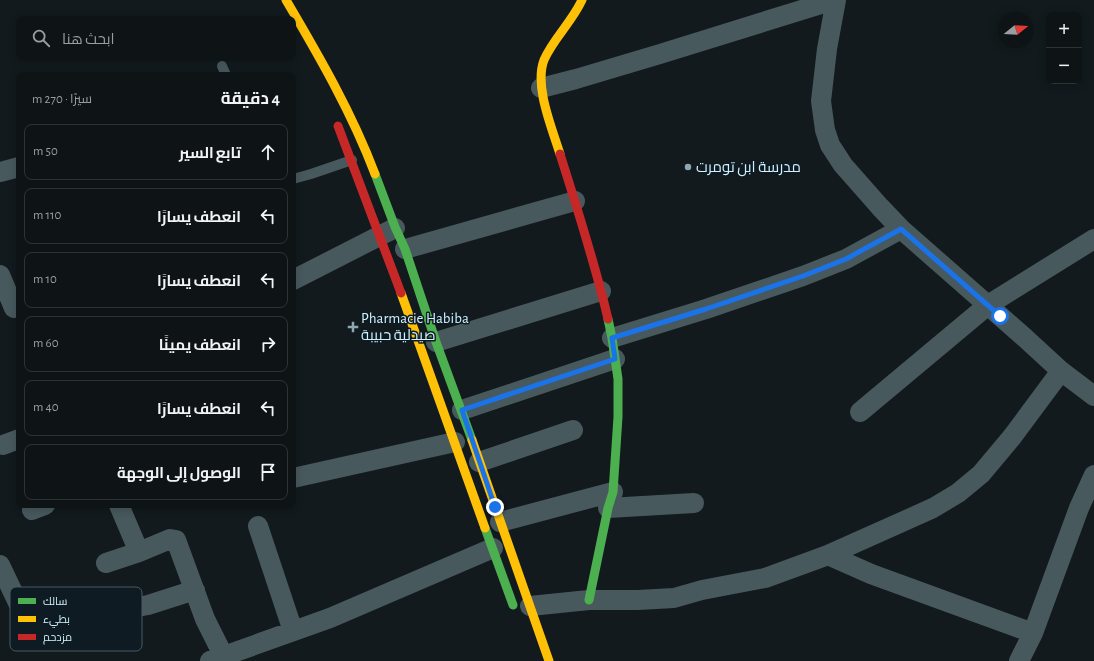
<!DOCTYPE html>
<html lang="ar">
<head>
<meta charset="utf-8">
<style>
  :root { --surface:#0e1416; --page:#171d1f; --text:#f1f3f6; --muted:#9b9ea1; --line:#2e3335 }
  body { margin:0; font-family:"Alegreya Sans",Cairo,sans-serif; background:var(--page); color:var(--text); direction:rtl }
  .controls { position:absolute; right:12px; top:12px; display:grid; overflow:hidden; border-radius:8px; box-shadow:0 2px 10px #0003 }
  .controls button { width:36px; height:36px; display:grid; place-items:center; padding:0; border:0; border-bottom:1px solid var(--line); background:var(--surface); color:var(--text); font:20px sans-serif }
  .compass { position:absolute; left:998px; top:12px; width:36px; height:36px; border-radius:50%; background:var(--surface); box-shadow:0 2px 10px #0003; rotate:72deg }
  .stop { position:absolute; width:12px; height:12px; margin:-9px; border:3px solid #1a73e8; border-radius:50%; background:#fff }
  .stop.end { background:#1a73e8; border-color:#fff; box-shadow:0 1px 4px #0008 }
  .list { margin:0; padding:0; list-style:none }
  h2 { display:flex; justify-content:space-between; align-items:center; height:52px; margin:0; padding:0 16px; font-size:17px }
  h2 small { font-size:13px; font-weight:400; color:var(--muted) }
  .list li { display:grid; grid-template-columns:26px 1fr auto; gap:12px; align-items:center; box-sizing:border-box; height:56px; margin:0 8px 8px; padding:0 8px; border:1px solid var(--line); border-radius:8px }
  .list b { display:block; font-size:15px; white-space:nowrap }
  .list em { font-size:13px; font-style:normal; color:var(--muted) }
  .icon { flex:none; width:22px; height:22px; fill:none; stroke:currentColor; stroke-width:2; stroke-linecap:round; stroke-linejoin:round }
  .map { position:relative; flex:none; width:1094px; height:661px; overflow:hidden; direction:ltr }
  .search { position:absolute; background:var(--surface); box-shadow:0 2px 10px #0003; left:16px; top:16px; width:280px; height:44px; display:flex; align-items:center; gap:10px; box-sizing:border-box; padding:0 14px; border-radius:8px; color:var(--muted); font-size:15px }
  .panel { position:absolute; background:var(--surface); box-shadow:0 2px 10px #0003; left:16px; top:72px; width:280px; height:436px; border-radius:8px; direction:rtl }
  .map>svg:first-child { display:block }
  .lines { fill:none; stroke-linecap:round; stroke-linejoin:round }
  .lane { stroke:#48595e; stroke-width:10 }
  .street { stroke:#48595e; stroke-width:20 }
  .fast { stroke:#4caf50; stroke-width:9 }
  .slow { stroke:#ffc107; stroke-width:9 }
  .jam { stroke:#c62828; stroke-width:9 }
  .route { stroke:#1a73e8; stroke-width:5 }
  .poi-dot { fill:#8ea6af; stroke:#0e1b22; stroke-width:1.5 }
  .labels { text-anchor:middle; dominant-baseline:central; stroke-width:3; stroke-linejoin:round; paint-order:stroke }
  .poi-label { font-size:15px; fill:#d0f1fd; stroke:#0e1b22; text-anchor:start }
  .key { fill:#0e1b22; stroke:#485b64; stroke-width:1 }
  .key-label { font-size:11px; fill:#d0f1fd }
</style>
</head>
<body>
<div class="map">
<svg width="1094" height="661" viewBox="0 0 1094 661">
  <rect width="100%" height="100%" fill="#121a1d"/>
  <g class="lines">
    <!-- lane -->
    <path class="lane" d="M 222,66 L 226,75
      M 293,179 L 311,174 L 352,160"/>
    <!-- street -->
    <path class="street" d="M 836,0 L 827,49 L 821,101 L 825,130 L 830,145 L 843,165 L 880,207 L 901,229 L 1024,337 L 1061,371 L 1094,396
      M 541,88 L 576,79 L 660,54 L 834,0
      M 0,172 L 19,167
      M 405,249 L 575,201
      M 0,275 L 14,308
      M 293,280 L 395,228
      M 612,338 L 706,309 L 803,276 L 846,259 L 901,229
      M 436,342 L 601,291
      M 462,410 L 615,359
      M 860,412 L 988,305 L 1094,239
      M 3,445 L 19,439
      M 479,462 L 573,430
      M 293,478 L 455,442
      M 119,505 L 139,552
      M 608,508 L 694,503
      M 32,510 L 45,505
      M 500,522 L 613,492
      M 258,526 L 293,631
      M 828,555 L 871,574 L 1033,633
      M 106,563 L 139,552 L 170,539 L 176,540 L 205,619 L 224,657
      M 0,565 L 20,607 L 29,631 L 35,634 L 76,621 L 105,613 L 148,605 L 195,590
      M 530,606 L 589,600 L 638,600 L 674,598 L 702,590 L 765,578 L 828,555 L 933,508 L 958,493 L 981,474 L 1012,437 L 1061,371
      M 210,661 L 330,618 L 493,548
      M 1019,661 L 1033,633 L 1079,508 L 1094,475"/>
    <!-- fast -->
    <path class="fast" d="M 375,174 L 395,227 L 405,249 L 436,342 L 472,440
      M 485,528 L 513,605
      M 589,600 L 608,508 L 613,492 L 618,417 L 618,379 L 612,338 L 608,319"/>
    <!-- slow -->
    <path class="slow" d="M 286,0 C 319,56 352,113 375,174
      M 560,154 C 552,128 534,86 544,60 C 553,39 572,22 582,0
      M 401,293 L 485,528
      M 472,440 L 549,661"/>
    <!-- jam -->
    <path class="jam" d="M 338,126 L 401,293
      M 560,154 C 577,208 595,263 608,319"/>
  </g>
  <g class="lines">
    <!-- route -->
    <path class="route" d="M 495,507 L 462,410 L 615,359 L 612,338 L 706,309 L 803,276 L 846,259 L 901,229 L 1000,316"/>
  </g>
  <!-- markers -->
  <g class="poi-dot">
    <circle cx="688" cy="167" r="4"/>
    <path d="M351 321h4v4h4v4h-4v4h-4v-4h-4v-4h4z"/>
  </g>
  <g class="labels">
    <!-- poi labels -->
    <g class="poi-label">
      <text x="696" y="167">مدرسة ابن تومرت</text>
      <text x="361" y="318">Pharmacie Habiba<tspan x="361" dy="17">صيدلية حبيبة</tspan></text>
    </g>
  </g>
  <!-- legend -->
  <rect x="10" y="587" width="132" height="64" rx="6" class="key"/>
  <rect x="18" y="598" width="18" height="6" fill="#4caf50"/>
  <rect x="18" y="616" width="18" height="6" fill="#ffc107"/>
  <rect x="18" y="634" width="18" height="6" fill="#c62828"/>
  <g class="key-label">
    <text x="43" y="605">سالك</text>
    <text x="43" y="623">بطيء</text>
    <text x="43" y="641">مزدحم</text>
  </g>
</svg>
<div class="controls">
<button>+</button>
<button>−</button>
</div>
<svg class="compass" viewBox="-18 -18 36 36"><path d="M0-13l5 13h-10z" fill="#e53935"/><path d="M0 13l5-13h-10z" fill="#9b9ea1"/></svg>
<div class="stop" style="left:1000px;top:316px"></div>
<div class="stop end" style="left:495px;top:507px"></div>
<div class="search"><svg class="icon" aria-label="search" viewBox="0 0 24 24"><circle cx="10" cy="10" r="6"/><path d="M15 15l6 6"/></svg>ابحث هنا</div>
<section class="panel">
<h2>4 دقيقة<small>سيرًا · 270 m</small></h2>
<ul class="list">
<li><svg class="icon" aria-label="ahead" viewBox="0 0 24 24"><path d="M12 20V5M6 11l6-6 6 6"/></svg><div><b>تابع السير</b></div><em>50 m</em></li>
<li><svg class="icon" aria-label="left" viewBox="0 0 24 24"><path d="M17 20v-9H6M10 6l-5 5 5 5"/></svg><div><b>انعطف يسارًا</b></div><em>110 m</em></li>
<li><svg class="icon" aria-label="left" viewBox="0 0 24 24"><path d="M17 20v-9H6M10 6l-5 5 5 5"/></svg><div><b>انعطف يسارًا</b></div><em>10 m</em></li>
<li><svg class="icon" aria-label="right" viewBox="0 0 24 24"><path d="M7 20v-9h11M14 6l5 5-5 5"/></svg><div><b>انعطف يمينًا</b></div><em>60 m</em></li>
<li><svg class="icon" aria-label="left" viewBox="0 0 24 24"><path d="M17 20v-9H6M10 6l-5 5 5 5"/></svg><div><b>انعطف يسارًا</b></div><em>40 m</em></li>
<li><svg class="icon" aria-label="arrive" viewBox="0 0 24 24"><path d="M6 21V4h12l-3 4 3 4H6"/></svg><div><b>الوصول إلى الوجهة</b></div></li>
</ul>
</section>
</div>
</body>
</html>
